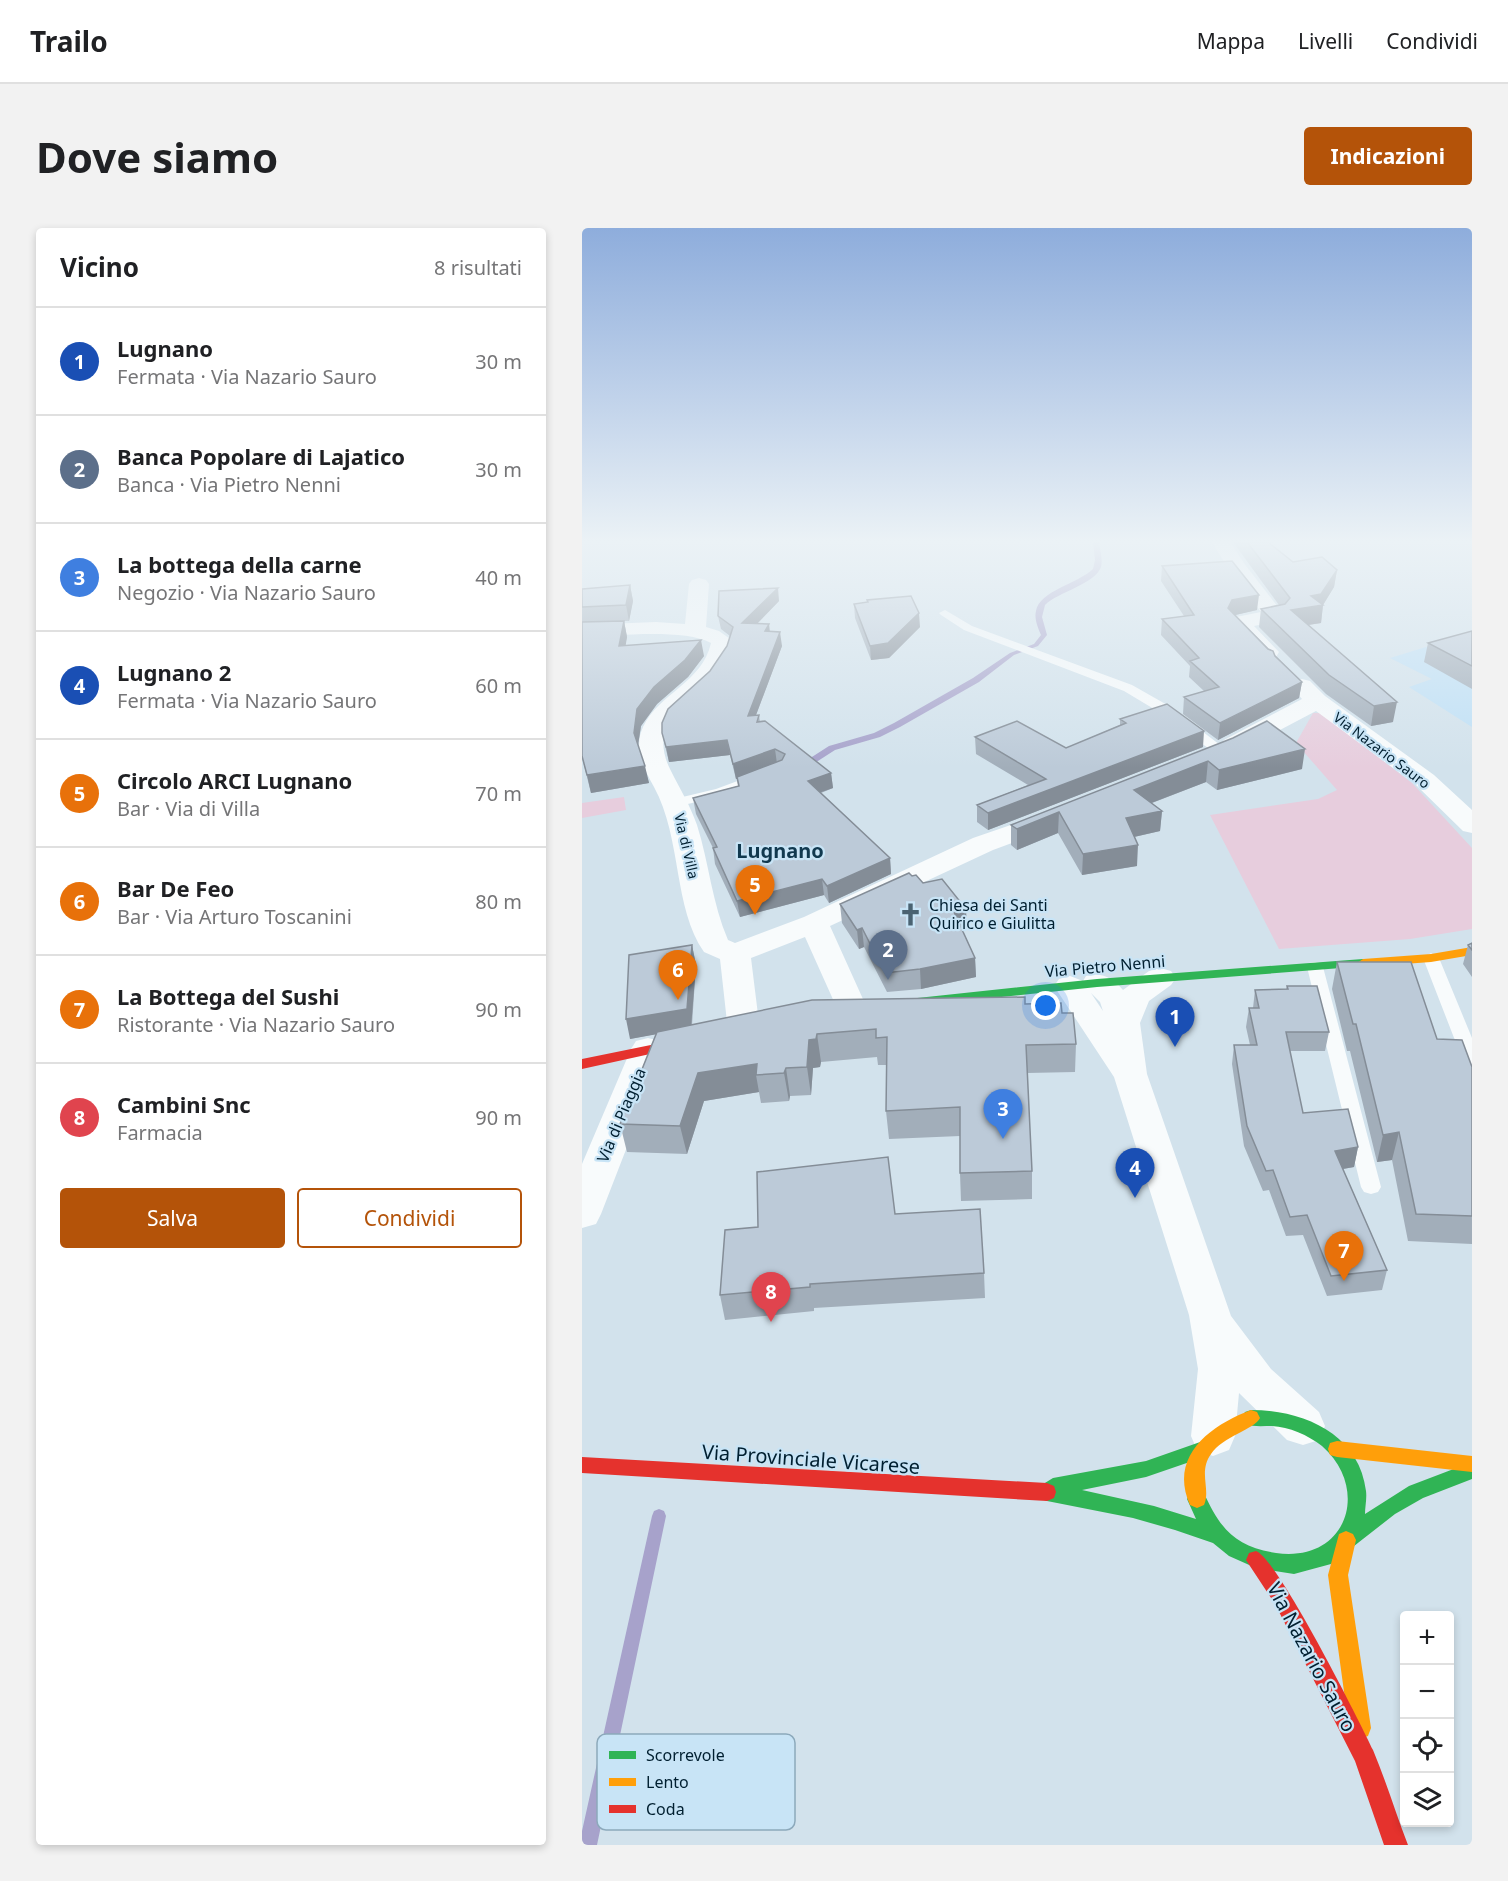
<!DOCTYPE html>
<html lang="it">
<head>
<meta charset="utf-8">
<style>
  :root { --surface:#fff; --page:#f2f2f2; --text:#202124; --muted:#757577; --line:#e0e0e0; --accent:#b45309 }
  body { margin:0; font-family:"Noto Sans",sans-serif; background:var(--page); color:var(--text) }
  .controls { position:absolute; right:18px; bottom:18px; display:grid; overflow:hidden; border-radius:6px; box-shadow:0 3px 9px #0003 }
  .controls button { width:54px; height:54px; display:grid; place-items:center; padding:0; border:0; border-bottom:2px solid var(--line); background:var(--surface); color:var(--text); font:30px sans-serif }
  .you { position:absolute; left:464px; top:778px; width:21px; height:21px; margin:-15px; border:4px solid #fff; border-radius:50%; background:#1a73e8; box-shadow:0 0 0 9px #1a73e833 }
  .badge { display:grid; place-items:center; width:39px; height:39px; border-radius:50%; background:var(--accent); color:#fff; font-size:20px; font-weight:700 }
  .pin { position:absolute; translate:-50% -50px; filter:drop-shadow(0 2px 3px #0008) }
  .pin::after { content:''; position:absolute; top:32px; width:21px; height:18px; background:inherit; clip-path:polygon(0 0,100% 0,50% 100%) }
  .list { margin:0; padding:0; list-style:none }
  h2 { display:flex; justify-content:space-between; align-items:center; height:78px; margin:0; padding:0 24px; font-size:26px }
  h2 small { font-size:20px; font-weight:400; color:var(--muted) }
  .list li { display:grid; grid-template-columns:39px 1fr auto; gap:18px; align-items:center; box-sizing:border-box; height:108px; padding:0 24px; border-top:2px solid var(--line) }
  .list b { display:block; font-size:22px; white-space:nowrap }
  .list p { margin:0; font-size:20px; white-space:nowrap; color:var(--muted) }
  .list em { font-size:20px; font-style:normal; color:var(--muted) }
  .actions { display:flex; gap:12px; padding:18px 24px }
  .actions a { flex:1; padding:14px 0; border:2px solid var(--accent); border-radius:6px; text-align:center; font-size:21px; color:var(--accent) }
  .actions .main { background:var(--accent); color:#fff }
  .icon { flex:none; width:33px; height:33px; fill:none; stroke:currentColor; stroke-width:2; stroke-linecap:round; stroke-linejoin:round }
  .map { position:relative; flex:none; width:890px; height:1617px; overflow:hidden; border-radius:6px }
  header { display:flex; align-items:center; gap:36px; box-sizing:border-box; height:84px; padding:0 30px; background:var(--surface); border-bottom:2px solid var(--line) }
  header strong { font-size:28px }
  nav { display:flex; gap:33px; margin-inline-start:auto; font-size:21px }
  .intro { display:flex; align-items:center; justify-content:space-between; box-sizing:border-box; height:144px; padding:0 36px }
  h1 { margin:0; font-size:42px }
  .button { padding:15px 27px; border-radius:6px; background:var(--accent); color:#fff; font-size:21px; font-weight:700 }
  main { display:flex; gap:36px; padding:0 36px }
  aside { flex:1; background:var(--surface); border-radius:6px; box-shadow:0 3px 9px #0003 }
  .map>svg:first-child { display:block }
  .built { fill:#bfe0f6 }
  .green { fill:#e7cddd }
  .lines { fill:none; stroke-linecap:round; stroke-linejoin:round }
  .stream { fill:#a7a2cb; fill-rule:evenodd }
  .lane { fill:#f8fbfc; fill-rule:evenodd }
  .street { fill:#f8fbfc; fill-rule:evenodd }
  .fast { fill:#30b455; fill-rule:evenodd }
  .slow { fill:#ff9f0a; fill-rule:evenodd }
  .jam { fill:#e5322d; fill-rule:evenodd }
  .wall { fill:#a2aeba }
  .shaded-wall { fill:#848d97 }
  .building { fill:#bccad8; stroke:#848d97; stroke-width:1.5 }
  .labels { text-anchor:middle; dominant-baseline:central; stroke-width:4.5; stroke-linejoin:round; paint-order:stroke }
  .far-street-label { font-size:14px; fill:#001f30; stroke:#c8e4f6 }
  .poi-label { font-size:16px; fill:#001f30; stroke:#c8e4f6; text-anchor:start }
  .street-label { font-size:16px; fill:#001f30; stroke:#c8e4f6 }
  .quarter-label { font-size:20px; font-weight:bold; fill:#11394f; stroke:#c8e4f6 }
  .near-street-label { font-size:20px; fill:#001f30; stroke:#c8e4f6 }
  .key { fill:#c8e4f6; stroke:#8ca9bb; stroke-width:1.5 }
  .key-label { font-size:16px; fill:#001f30 }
</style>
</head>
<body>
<header>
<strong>Trailo</strong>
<nav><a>Mappa</a><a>Livelli</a><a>Condividi</a></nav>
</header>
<div class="intro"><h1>Dove siamo</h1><a class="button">Indicazioni</a></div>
<main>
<aside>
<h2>Vicino<small>8 risultati</small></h2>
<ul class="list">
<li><span class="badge" style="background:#1a4fb4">1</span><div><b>Lugnano</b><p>Fermata · Via Nazario Sauro</p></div><em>30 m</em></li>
<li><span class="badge" style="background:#5c6f8a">2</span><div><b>Banca Popolare di Lajatico</b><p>Banca · Via Pietro Nenni</p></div><em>30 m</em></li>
<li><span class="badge" style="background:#3f7fe0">3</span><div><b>La bottega della carne</b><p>Negozio · Via Nazario Sauro</p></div><em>40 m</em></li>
<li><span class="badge" style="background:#1a4fb4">4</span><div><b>Lugnano 2</b><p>Fermata · Via Nazario Sauro</p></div><em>60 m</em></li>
<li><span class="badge" style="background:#e8710a">5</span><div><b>Circolo ARCI Lugnano</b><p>Bar · Via di Villa</p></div><em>70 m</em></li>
<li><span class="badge" style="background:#e8710a">6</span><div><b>Bar De Feo</b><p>Bar · Via Arturo Toscanini</p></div><em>80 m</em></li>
<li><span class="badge" style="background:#e8710a">7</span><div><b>La Bottega del Sushi</b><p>Ristorante · Via Nazario Sauro</p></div><em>90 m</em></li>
<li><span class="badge" style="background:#e0444e">8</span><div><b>Cambini Snc</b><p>Farmacia</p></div><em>90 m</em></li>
</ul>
<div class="actions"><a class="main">Salva</a><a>Condividi</a></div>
</aside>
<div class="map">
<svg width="890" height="1617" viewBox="0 0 890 1617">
  <rect width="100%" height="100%" fill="#d2e2ec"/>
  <!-- built -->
  <path class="built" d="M 890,405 L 890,499 L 827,459 L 850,451 L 808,430 Z"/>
  <!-- green -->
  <path class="green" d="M 731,485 L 738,485 L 830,555 L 890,620 L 890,701 L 828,711 L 697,721 L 628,587 L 736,571 L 755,562 L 714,515 Z
    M 42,569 L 44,582 L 0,590 L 0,575 Z"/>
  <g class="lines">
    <!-- stream -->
    <path class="stream" d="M 511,314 L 517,314 C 518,322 521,331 519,339 C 513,356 476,364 463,377 L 460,389 L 465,407 L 456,418 L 432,427 L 397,454 L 318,499 L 298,509 L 253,522 L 225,540 L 219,540 L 219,536 L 247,518 L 292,505 L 312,495 L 391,450 L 428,425 L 452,416 L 459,407 C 456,400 452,391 454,383 C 457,363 497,355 511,341 L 513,332 Z
      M 77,1281 L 82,1283 L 84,1288 L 15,1617 L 0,1617 L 0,1603 L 70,1288 L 72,1283 Z"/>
    <!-- lane -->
    <path class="lane" d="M 363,382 L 390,398 L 550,457 L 587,478 L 646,523 L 644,526 L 634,526 L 577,484 L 542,463 L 382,402 L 359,387 L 357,385 Z
      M 177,545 L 184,549 L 182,552 L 144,567 L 93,579 L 86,575 L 88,572 L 134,561 Z
      M 849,725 L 857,730 L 890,810 L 890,839 L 883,837 L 881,833 L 841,730 Z
      M 733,734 L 739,735 L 741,739 L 799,959 L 796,964 L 789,966 L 782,964 L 779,959 L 725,739 L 727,735 Z"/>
    <!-- street -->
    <path class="street" d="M 630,314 L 648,314 L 664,338 L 703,388 L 700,392 L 672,398 L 697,424 L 694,429 L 686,430 L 678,429 L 646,394 L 649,390 L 679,384 L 649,345 Z
      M 117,350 L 124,352 L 127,356 L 124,399 L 137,403 L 151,413 C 146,440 128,459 108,476 C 100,483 89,490 85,499 C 78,513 82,530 89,543 C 98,561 108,577 115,597 C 127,635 130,675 146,712 L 153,715 L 222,689 L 391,610 L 470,583 L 479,585 L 483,591 L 479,597 L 411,622 L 248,698 L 285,780 L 280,787 L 269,790 L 258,787 L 223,709 L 169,730 L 178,803 L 174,810 L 162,814 L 150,810 L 146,803 L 138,731 L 122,724 C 91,680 100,610 72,559 C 62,541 51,520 61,499 C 77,465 120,455 129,415 C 102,400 32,408 0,409 L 0,397 L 74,394 L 103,396 L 107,356 L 110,352 Z
      M 720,451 L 728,453 L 743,468 L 852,547 L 890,582 L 890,605 L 881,603 L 834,557 L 734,483 L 660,522 L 651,524 L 642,522 L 639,517 L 642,512 L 720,471 L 709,458 L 712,453 Z
      M 578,740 L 589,743 L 594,750 L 589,757 L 567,773 L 558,795 L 565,846 L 649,1088 L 689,1141 L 737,1184 L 743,1198 L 737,1212 L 721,1217 L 705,1212 L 657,1165 L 653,1208 L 647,1222 L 631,1228 L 615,1222 L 609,1208 L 616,1141 L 607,1087 L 532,849 L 472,758 L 477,751 L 488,748 L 501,753 L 504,748 C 520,744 530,749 541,762 L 567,743 ZM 509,765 L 518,774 L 521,783 Z
      M 66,810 L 78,813 L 83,821 L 19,986 L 14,996 L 0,1000 L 0,936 L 49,821 L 54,813 Z"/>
    <!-- fast -->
    <path class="fast" d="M 781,731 L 785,732 L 787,735 L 785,738 L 515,759 L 326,779 L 319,775 L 326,771 L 515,751 Z
      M 669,1182 C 720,1182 777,1205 784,1263 C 785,1270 783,1279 783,1286 L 827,1258 L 890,1234 L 890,1251 L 841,1270 L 813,1286 L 749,1336 L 712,1346 L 674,1340 L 647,1328 L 631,1315 L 593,1302 L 551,1290 L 465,1273 L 458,1270 L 456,1264 L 458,1258 L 471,1250 L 564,1233 L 621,1213 L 628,1215 L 630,1221 L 628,1227 L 564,1249 L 500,1262 L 572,1278 L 614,1291 L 605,1271 L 608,1265 L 615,1262 L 622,1265 C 638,1301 654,1319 694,1325 C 765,1335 789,1261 740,1218 C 726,1207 707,1199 690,1198 C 680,1198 671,1199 663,1196 L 660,1190 L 663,1184 Z"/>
    <!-- slow -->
    <path class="slow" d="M 890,719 L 890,727 L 849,734 L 781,739 L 775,735 L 781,731 L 849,726 Z
      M 669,1182 L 675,1184 L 678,1190 C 673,1201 640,1209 629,1226 C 616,1244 629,1261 622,1277 L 615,1280 L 608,1277 C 586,1228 629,1197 669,1182 Z
      M 755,1213 L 890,1228 L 890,1244 L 755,1229 L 748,1227 L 746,1221 L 748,1215 Z
      M 764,1303 L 771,1306 L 774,1312 L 766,1347 L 789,1500 L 786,1508 L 778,1511 L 770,1508 L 767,1500 L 746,1347 L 757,1306 Z"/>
    <!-- jam -->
    <path class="jam" d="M 113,808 L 120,812 L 118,815 L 0,841 L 0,831 Z
      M 0,1229 L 465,1255 L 472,1258 L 474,1264 L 472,1270 L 465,1273 L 0,1245 Z
      M 674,1323 C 696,1331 777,1492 791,1522 C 804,1553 814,1586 826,1617 L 802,1617 L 773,1533 L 693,1376 L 664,1332 L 667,1325 Z"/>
  </g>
  <!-- wall -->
  <path class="wall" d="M 651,314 L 665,314 L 711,334 L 755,342 L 752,359 L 741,377 L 739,395 L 726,397 L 811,494 L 789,498 L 744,466 L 677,399 L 679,381 L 697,377 Z
    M 580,338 L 675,382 L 653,387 L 720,454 L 717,470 L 636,512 L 601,486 L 602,469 L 622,463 L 607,449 L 608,438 L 579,407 L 580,391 L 602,388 L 579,353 Z
    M 48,357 L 51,373 L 47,393 L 42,393 L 45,409 L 43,417 L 122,428 L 106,449 L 75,476 L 59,498 L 56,518 L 67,555 L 9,565 L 0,529 L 0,361 Z
    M 285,372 L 338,399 L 307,430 L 289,432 L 273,390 L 272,376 L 285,374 Z
    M 197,373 L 175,396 L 187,396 L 188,404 L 200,418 L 174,487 L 177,487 L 178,494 L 249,545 L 251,560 L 239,565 L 308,630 L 309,646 L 247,675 L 242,667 L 158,689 L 133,636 L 131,620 L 114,586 L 111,570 L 156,558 L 155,551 L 154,551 L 148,527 L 87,534 L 80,505 L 128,443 L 145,418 L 148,408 L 139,401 L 136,388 Z
    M 890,403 L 890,461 L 842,434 L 846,415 Z
    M 538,491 L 621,519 L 406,602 L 395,594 L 395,577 L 446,557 L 394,526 L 393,509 L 484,520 L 538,497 Z
    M 651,510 L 720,541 L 635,562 L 624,554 L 570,575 L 580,583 L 578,603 L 552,609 L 555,638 L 500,647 L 476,605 L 435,622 L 429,617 L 429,597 Z
    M 330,648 L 341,655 L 385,700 L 380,701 L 393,730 L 394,749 L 339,761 L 305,764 L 282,719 L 277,721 L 260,695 L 258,676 Z
    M 890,715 L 890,749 L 881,736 L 886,717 Z
    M 110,717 L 114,737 L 110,797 L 443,776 L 480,785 L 494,816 L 493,844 L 445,845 L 450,943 L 450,971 L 379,973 L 378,945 L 378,908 L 307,911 L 304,883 L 304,837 L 296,837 L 295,829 L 239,834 L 238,839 L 231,840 L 229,867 L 208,868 L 207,873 L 179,875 L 177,864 L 122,873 L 105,926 L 45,924 L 38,896 L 74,806 L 48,811 Z
    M 755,734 L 890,839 L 890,1016 L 826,1013 L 810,932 L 795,934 L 768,823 L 765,823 L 750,761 Z
    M 705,758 L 747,804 L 743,823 L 708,823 L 721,885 L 776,919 L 772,939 L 761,941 L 805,1042 L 800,1062 L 745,1068 L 721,1007 L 704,1008 L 687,962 L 681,963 L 662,918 L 650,836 L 652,817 L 668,817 L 664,799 L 667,780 L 671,780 L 673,762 L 704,761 Z
    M 313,986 L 402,1045 L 403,1070 L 232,1080 L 232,1083 L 143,1092 L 138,1067 Z"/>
  <!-- shaded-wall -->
  <path class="shaded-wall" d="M 755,342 L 752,359 L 741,377 L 739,395 L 706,400 L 709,382 L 729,368 Z
    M 48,357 L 51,373 L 47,393 L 44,377 Z
    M 196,360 L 197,373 L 162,409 L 160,395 Z
    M 677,367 L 675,382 L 649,388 L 646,380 L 650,372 Z
    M 337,385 L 338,399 L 307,430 L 289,432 L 288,418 Z
    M 42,393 L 45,409 L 41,434 L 37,418 Z
    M 187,396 L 188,410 L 183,403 Z
    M 198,404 L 200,418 L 168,503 L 166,488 Z
    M 119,412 L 122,428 L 106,449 L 75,476 L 59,498 L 55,523 L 52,505 L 55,481 L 72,459 Z
    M 720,454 L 717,470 L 636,512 L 638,495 Z
    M 815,474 L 811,494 L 789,498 L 792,478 Z
    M 622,503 L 621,519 L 406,602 L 406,585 Z
    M 145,512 L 148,527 L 87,534 L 84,519 Z
    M 193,521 L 195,536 L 154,551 L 151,536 Z
    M 723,521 L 720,541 L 635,562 L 637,542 Z
    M 626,533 L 624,554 L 551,582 L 552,562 Z
    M 63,538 L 67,555 L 9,565 L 5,547 Z
    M 249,545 L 251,560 L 228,568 L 226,553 Z
    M 580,583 L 578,603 L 543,611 L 544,590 Z
    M 477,584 L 476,605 L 435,622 L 435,601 Z
    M 556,617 L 555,638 L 500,647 L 501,626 Z
    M 308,630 L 309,646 L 247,675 L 245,658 Z
    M 240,651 L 242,667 L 158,689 L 155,673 Z
    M 384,681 L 385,700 L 372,703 L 372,684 Z
    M 280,700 L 282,719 L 277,721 L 275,702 Z
    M 110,717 L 114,737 L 109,800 L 48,811 L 44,791 Z
    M 393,730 L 394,749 L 339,761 L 338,741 Z
    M 235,806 L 239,834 L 238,839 L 231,840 L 229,867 L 225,839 L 227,812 Z
    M 175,836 L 174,847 L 177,864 L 122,873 L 105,926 L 98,898 L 116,845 Z
    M 204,840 L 208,868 L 207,873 L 202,845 Z
    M 817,904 L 810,932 L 795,934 L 801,907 Z
    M 776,919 L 772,939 L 749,943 L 753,923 Z"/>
  <!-- building -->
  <path class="building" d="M 665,314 L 686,314 L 711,334 L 740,329 L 755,342 L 739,366 L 729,368 L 741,377 L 709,382 L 815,474 L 792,478 L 747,447 L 679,381 L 703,376 L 708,370 Z
    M 650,333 L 677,367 L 650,372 L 646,380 L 686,421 L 691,423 L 693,428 L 720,454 L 638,495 L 602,469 L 637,459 L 608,433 L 617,430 L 580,391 L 612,387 L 580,338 Z
    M 48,357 L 44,377 L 0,379 L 0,361 Z
    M 196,360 L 160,395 L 187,396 L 183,403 L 198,404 L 166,488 L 177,487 L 175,494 L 183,493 L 249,545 L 226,553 L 308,630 L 245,658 L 240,651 L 155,673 L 131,620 L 135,619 L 111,570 L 157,558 L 155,549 L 200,532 L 203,526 L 193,521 L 151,536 L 145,512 L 84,519 L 80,505 L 80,495 L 86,481 L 128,443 L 145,418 L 151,399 L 136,388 L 137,363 Z
    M 329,368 L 337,385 L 306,415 L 288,418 L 272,376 L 286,374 L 285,372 Z
    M 42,393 L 37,418 L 119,412 L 103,432 L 72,459 L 55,481 L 52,505 L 63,538 L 5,547 L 0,528 L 0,394 Z
    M 890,403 L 890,438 L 846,415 Z
    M 585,476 L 622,503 L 406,585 L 395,577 L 464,551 L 393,509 L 435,493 L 484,520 L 544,495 L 538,491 Z
    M 685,493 L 723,521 L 637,542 L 626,533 L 552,562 L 580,583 L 544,590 L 556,617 L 501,626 L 477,584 L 435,601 L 429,597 L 651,510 Z
    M 327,645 L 330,648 L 334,647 L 341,655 L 360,651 L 384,681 L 372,684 L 393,730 L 338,741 L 303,745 L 280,700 L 275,702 L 258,676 Z
    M 890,715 L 890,722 L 886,717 Z
    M 110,717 L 105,781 L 44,791 L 47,727 Z
    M 755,734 L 829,734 L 855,811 L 880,812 L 890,839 L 890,988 L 834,986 L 817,904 L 801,907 L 774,796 L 771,796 Z
    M 705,758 L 735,758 L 747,804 L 704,804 L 721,885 L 766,881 L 776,919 L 753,923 L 805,1042 L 749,1048 L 725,987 L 708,989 L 691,942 L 684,943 L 665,898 L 652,817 L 675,817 L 667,780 L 677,780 L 673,762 L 706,761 Z
    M 443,769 L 443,776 L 479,775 L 480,785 L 491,785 L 494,816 L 444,817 L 450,943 L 378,945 L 378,879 L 304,883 L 305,809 L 294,810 L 294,801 L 235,806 L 234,811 L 227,812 L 225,839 L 204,840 L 202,845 L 174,847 L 175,836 L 116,845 L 98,898 L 38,896 L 75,804 L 230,772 Z
    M 306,929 L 313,986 L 398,981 L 402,1045 L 228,1056 L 228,1059 L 138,1067 L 143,1002 L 176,999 L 175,944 Z"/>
  <!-- sky -->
  <linearGradient id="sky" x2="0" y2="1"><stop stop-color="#8eaddc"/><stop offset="0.58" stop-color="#ebf2f6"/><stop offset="1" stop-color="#ebf2f6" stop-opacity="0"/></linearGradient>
  <rect width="890" height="540" fill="url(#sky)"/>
  <!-- icons -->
  <defs>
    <symbol id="church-bare" viewBox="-9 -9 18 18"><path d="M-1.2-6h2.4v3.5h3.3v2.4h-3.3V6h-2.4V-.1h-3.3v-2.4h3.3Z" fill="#4a6372" stroke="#c8e4f6" stroke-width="2.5" paint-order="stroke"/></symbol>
  </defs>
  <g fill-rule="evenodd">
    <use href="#church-bare" x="312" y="670" width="33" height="33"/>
  </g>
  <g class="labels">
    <!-- far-street labels -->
    <g class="far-street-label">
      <text transform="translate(800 522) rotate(37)">Via Nazario Sauro</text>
      <text transform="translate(105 618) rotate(77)">Via di Villa</text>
    </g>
    <!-- poi labels -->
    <g class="poi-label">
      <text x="347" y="677">Chiesa dei Santi<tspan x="347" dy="18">Quirico e Giulitta</tspan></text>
    </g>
    <!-- street labels -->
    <g class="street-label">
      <text transform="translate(523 738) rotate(-5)">Via Pietro Nenni</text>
      <text transform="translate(39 887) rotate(-67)">Via di Piaggia</text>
    </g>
    <!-- quarter labels -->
    <g class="quarter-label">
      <text x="198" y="622">Lugnano</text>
    </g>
    <!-- near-street labels -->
    <g class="near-street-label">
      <text transform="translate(229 1231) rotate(4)">Via Provinciale Vicarese</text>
      <text transform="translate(730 1429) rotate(62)">Via Nazario Sauro</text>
    </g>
  </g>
  <!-- legend -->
  <rect x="15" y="1506" width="198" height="96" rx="9" class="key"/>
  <rect x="27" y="1523" width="27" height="8" fill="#30b455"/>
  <rect x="27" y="1550" width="27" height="8" fill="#ff9f0a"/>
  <rect x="27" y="1577" width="27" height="8" fill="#e5322d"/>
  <g class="key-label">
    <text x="64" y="1533">Scorrevole</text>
    <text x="64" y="1560">Lento</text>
    <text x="64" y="1587">Coda</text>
  </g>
</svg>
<div class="controls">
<button>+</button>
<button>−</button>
<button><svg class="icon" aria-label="locate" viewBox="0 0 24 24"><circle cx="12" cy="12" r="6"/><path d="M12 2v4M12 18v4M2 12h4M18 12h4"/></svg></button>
<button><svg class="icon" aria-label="layers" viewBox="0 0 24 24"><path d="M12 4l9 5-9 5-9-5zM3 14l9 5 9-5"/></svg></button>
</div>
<div class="you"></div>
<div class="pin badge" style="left:593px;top:819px;background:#1a4fb4">1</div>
<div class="pin badge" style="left:306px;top:752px;background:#5c6f8a">2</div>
<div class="pin badge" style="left:421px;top:911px;background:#3f7fe0">3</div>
<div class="pin badge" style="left:553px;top:970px;background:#1a4fb4">4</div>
<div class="pin badge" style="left:173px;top:687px;background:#e8710a">5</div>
<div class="pin badge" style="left:96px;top:772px;background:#e8710a">6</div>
<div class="pin badge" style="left:762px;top:1053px;background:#e8710a">7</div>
<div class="pin badge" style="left:189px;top:1094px;background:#e0444e">8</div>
</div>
</main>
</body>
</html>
